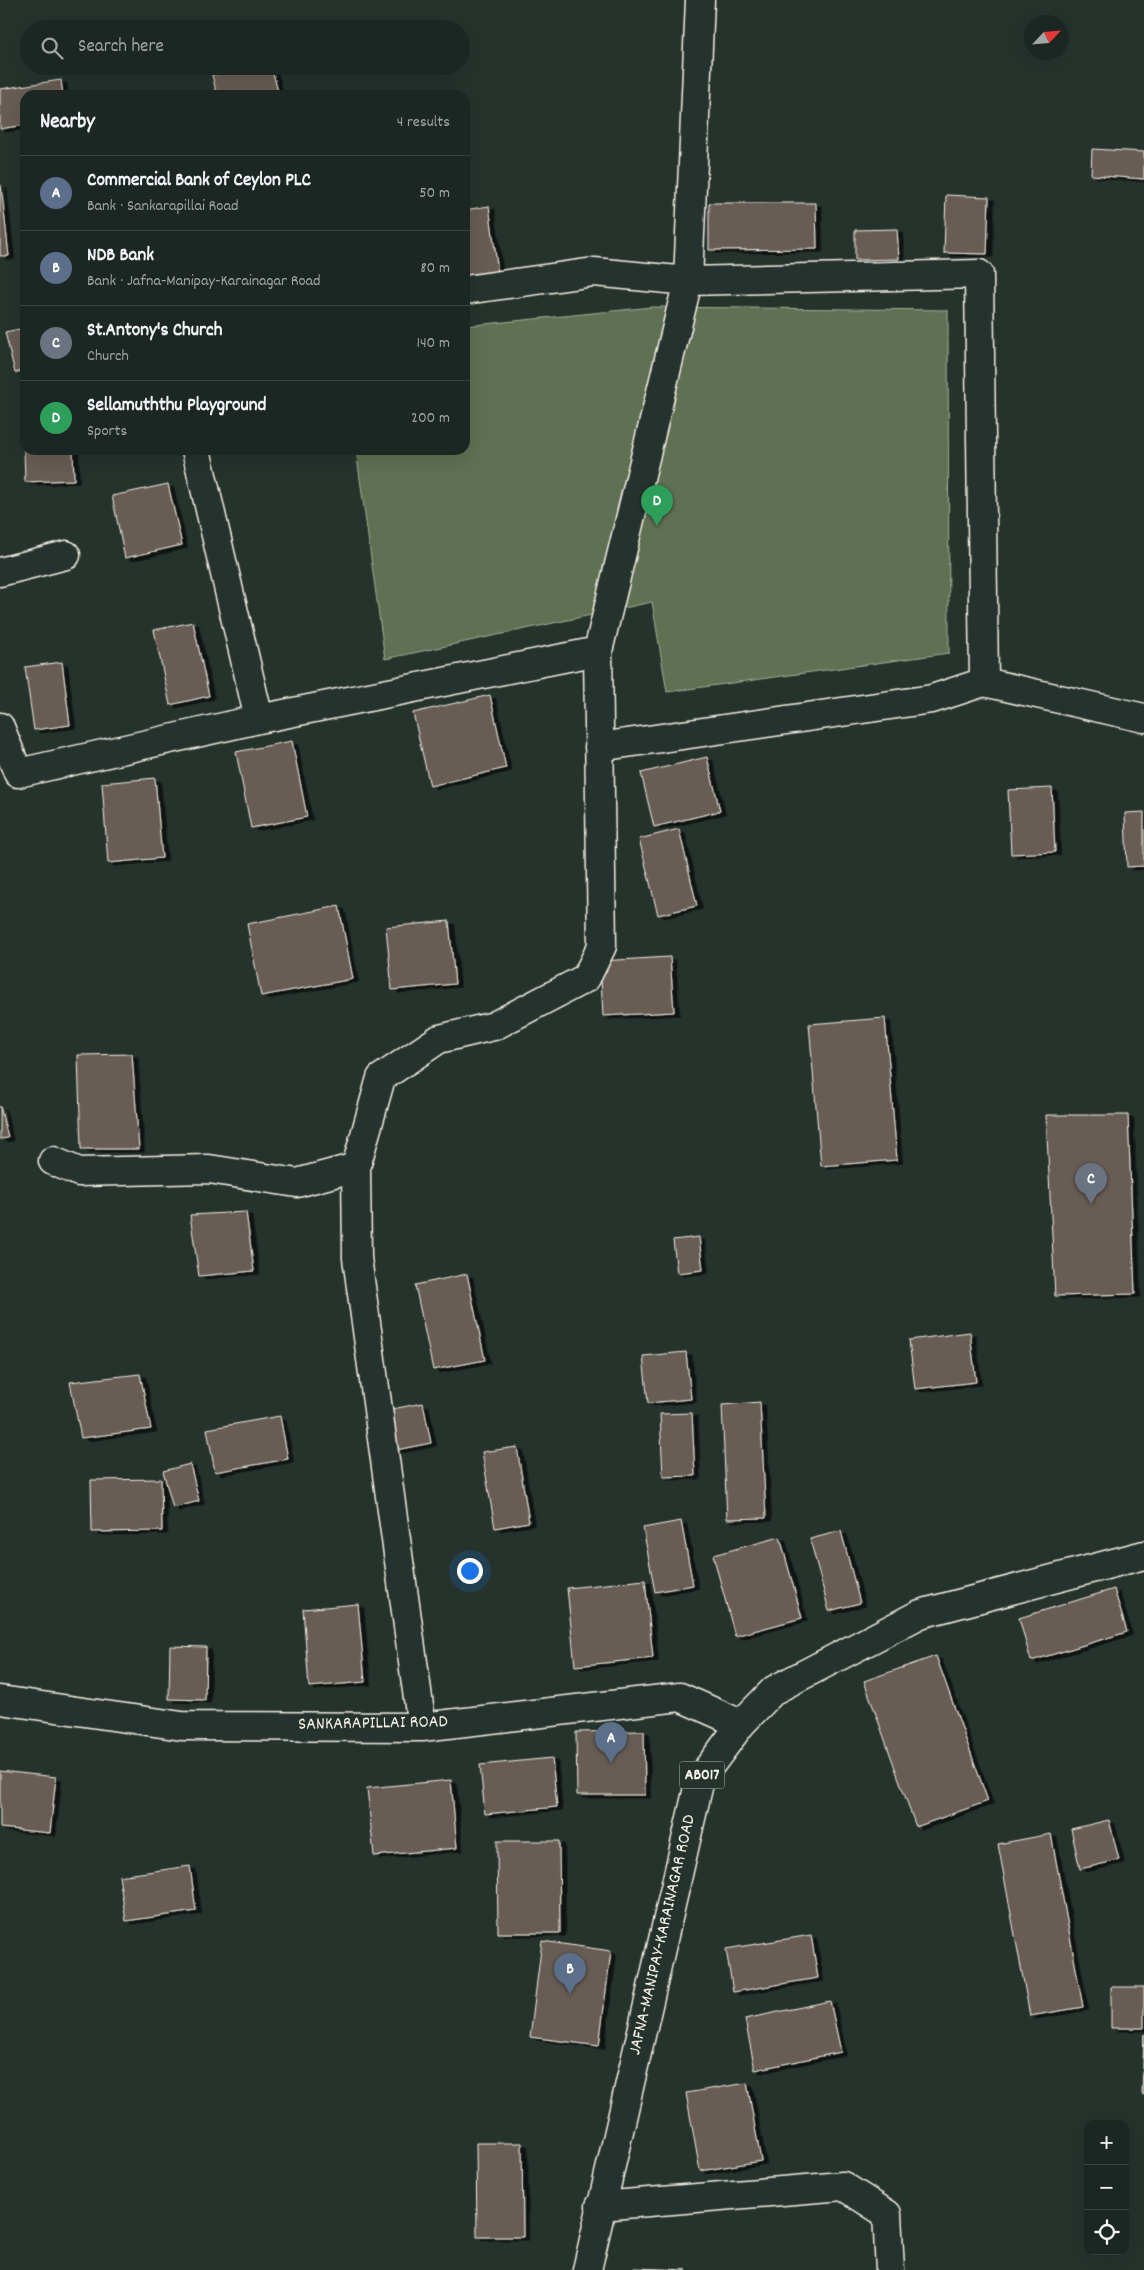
<!DOCTYPE html>
<html lang="en">
<head>
<meta charset="utf-8">
<style>
  :root { --surface:#1c2622; --page:#29322f; --text:#f1f3f6; --muted:#a0a5a5; --line:#3a4340; --accent:#d93025 }
  body { margin:0; font-family:Dekko,sans-serif; background:var(--page); color:var(--text) }
  .controls { position:absolute; right:15px; bottom:15px; display:grid; overflow:hidden; border-radius:10px; box-shadow:0 5px 20px #0002 }
  .controls button { width:45px; height:45px; display:grid; place-items:center; padding:0; border:0; border-bottom:1px solid var(--line); background:var(--surface); color:var(--text); font:25px sans-serif }
  .compass { position:absolute; left:1024px; top:15px; width:45px; height:45px; border-radius:50%; background:var(--surface); box-shadow:0 5px 20px #0002; rotate:64deg }
  .you { position:absolute; left:469px; top:1570px; width:18px; height:18px; margin:-12px; border:4px solid #fff; border-radius:50%; background:#1a73e8; box-shadow:0 0 0 8px #1a73e833 }
  .badge { display:grid; place-items:center; width:32px; height:32px; border-radius:50%; background:var(--accent); color:#fff; font-size:16px; font-weight:700 }
  .pin { position:absolute; translate:-50% -41px; filter:drop-shadow(0 1px 2px #0008) }
  .pin::after { content:''; position:absolute; top:26px; width:18px; height:15px; background:inherit; clip-path:polygon(0 0,100% 0,50% 100%) }
  .list { margin:0; padding:0; list-style:none }
  h2 { display:flex; justify-content:space-between; align-items:center; height:65px; margin:0; padding:0 20px; font-size:21px }
  h2 small { font-size:16px; font-weight:400; color:var(--muted) }
  .list li { display:grid; grid-template-columns:32px 1fr auto; gap:15px; align-items:center; box-sizing:border-box; height:75px; padding:0 20px; border-top:1px solid var(--line) }
  .list b { display:block; font-size:19px; white-space:nowrap }
  .list p { margin:0; font-size:16px; white-space:nowrap; color:var(--muted) }
  .list em { font-size:16px; font-style:normal; color:var(--muted) }
  .icon { flex:none; width:28px; height:28px; fill:none; stroke:currentColor; stroke-width:2; stroke-linecap:round; stroke-linejoin:round }
  .map { position:relative; flex:none; width:1144px; height:2270px; overflow:hidden }
  .search { position:absolute; background:var(--surface); box-shadow:0 5px 20px #0002; left:20px; top:20px; width:450px; height:55px; display:flex; align-items:center; gap:12px; box-sizing:border-box; padding:0 18px; border-radius:28px; color:var(--muted); font-size:19px }
  .panel { position:absolute; background:var(--surface); box-shadow:0 5px 20px #0002; left:20px; top:90px; width:450px; height:365px; border-radius:15px }
  .map>svg:first-child { display:block }
  .green { fill:#5e7052; stroke:#a9b09d }
  .building { fill:#685d54; stroke:#f4f1e8; filter:url(#shadow) }
  .lines { fill:none; stroke-linecap:round; stroke-linejoin:round }
  .minor-casing { stroke:#f4f1e8; stroke-width:31 }
  .primary-casing { stroke:#f4f1e8; stroke-width:31 }
  .minor { stroke:#26332d; stroke-width:28 }
  .primary { stroke:#26332d; stroke-width:28 }
  .labels { text-anchor:middle; dominant-baseline:central; stroke-width:4; stroke-linejoin:round; paint-order:stroke }
  .shield { fill:#26332d; stroke:#b6b8b0; stroke-width:1 }
  .shield-label { font-size:16px; font-weight:bold; fill:#f4f1e8 }
  .street-label { font-size:18px; fill:#f4f1e8; stroke:#26332d }
</style>
</head>
<body>
<div class="map">
<svg width="1144" height="2270" viewBox="0 0 1144 2270">
  <defs>
    <filter id="shadow"><feDropShadow dx="5.5" dy="3" stdDeviation="0" flood-color="#0009"/></filter>
  </defs>
  <rect width="100%" height="100%" fill="#26332d"/>
  <filter id="ink" filterUnits="userSpaceOnUse"><feTurbulence type="fractalNoise" baseFrequency=".02" numOctaves="2"/><feDisplacementMap in="SourceGraphic" scale="10" xChannelSelector="R" yChannelSelector="G"/><feConvolveMatrix kernelMatrix="1 2 1 2 8 2 1 2 1" color-interpolation-filters="sRGB"/></filter>
  <g filter="url(#ink)">
    <!-- green -->
    <path class="green" d="M 652,307 L 948,310 L 949,653 L 667,692 L 652,602 L 385,659 L 356,450 L 465,450 L 465,326 Z"/>
    <!-- building -->
    <path class="building" d="M 248,66 L 271,66 L 279,95 L 217,95 L 212,75 Z
      M 61,80 L 63,95 L 25,95 L 25,125 L 0,129 L 0,89 Z
      M 1092,149 L 1144,152 L 1144,179 L 1091,175 Z
      M 1,185 L 9,256 L 0,256 L 0,186 Z
      M 946,195 L 989,197 L 987,254 L 944,253 Z
      M 709,203 L 816,203 L 817,249 L 709,250 Z
      M 489,206 L 498,272 L 465,276 L 465,210 Z
      M 897,229 L 899,259 L 855,260 L 855,230 Z
      M 25,328 L 25,370 L 15,373 L 5,332 Z
      M 24,448 L 25,450 L 73,450 L 74,480 L 25,482 Z
      M 168,484 L 182,545 L 125,558 L 112,496 Z
      M 193,622 L 209,696 L 170,705 L 154,630 Z
      M 62,662 L 70,725 L 34,730 L 25,667 Z
      M 490,695 L 506,768 L 430,786 L 413,713 Z
      M 292,741 L 307,817 L 251,828 L 236,752 Z
      M 707,757 L 720,811 L 654,827 L 641,773 Z
      M 155,778 L 162,858 L 108,863 L 102,783 Z
      M 1052,788 L 1055,852 L 1011,854 L 1008,790 Z
      M 1144,812 L 1144,866 L 1127,867 L 1125,813 Z
      M 679,829 L 697,906 L 658,915 L 639,839 Z
      M 339,906 L 353,979 L 261,996 L 247,924 Z
      M 449,921 L 455,984 L 392,990 L 386,927 Z
      M 670,957 L 674,1012 L 603,1016 L 600,961 Z
      M 885,1018 L 897,1160 L 821,1166 L 809,1024 Z
      M 132,1054 L 139,1149 L 81,1149 L 78,1055 Z
      M 0,1106 L 8,1138 L 0,1139 Z
      M 1046,1115 L 1128,1115 L 1135,1294 L 1055,1296 Z
      M 246,1212 L 254,1271 L 199,1276 L 190,1215 Z
      M 699,1237 L 703,1270 L 677,1273 L 673,1240 Z
      M 467,1274 L 485,1360 L 433,1370 L 415,1285 Z
      M 970,1332 L 976,1382 L 915,1389 L 909,1340 Z
      M 686,1352 L 691,1399 L 648,1403 L 643,1356 Z
      M 140,1374 L 151,1429 L 81,1438 L 70,1382 Z
      M 760,1402 L 766,1518 L 727,1519 L 722,1405 Z
      M 423,1403 L 431,1443 L 396,1450 L 387,1410 Z
      M 692,1413 L 695,1476 L 663,1477 L 660,1414 Z
      M 280,1416 L 288,1459 L 215,1472 L 207,1429 Z
      M 517,1447 L 529,1522 L 495,1528 L 482,1452 Z
      M 190,1464 L 199,1501 L 173,1508 L 163,1471 Z
      M 161,1479 L 162,1531 L 92,1532 L 91,1480 Z
      M 681,1521 L 693,1585 L 655,1592 L 643,1528 Z
      M 841,1531 L 860,1603 L 829,1611 L 810,1539 Z
      M 780,1537 L 802,1618 L 735,1636 L 713,1555 Z
      M 645,1580 L 653,1658 L 575,1666 L 567,1588 Z
      M 1114,1589 L 1127,1632 L 1031,1661 L 1019,1618 Z
      M 358,1604 L 365,1682 L 309,1687 L 303,1609 Z
      M 170,1646 L 206,1647 L 205,1700 L 169,1699 Z
      M 936,1656 L 988,1801 L 916,1827 L 864,1681 Z
      M 644,1731 L 645,1795 L 577,1795 L 576,1732 Z
      M 552,1758 L 557,1807 L 485,1814 L 480,1765 Z
      M 0,1771 L 56,1777 L 50,1833 L 0,1828 Z
      M 451,1780 L 457,1848 L 374,1856 L 367,1788 Z
      M 1109,1820 L 1119,1860 L 1080,1869 L 1071,1829 Z
      M 1051,1834 L 1083,2007 L 1030,2016 L 998,1844 Z
      M 497,1841 L 559,1841 L 560,1933 L 498,1933 Z
      M 190,1866 L 196,1911 L 126,1921 L 119,1876 Z
      M 811,1935 L 818,1978 L 733,1992 L 726,1949 Z
      M 542,1941 L 611,1951 L 599,2046 L 530,2037 Z
      M 1111,1987 L 1144,1987 L 1144,2028 L 1111,2028 Z
      M 830,2001 L 841,2052 L 755,2070 L 745,2019 Z
      M 1144,2034 L 1144,2095 L 1142,2094 Z
      M 747,2083 L 761,2161 L 700,2171 L 686,2093 Z
      M 476,2143 L 522,2143 L 523,2237 L 477,2237 Z
      M 634,2268 L 687,2270 L 634,2270 Z"/>
    <g class="lines">
      <defs>
        <path id="minor" d="M 465,290 L 594,272 L 688,281 L 979,274 L 984,682
          M 196,450 L 259,719
          M 0,572 L 66,555
          M 0,727 L 18,773 L 259,719 L 598,651
          M 599,747 L 932,699 L 984,682 L 1144,718
          M 53,1161 L 79,1172 L 209,1169 L 297,1183 L 356,1167
          M 0,1700 L 182,1726 L 422,1727 L 680,1697 L 741,1724
          M 422,1727 L 357,1258 L 356,1167 L 381,1078 L 439,1039 L 494,1026 L 586,978 L 602,946 L 598,651 L 688,281 L 700,0
          M 600,2206 L 843,2186 L 887,2214 L 890,2270"/>
        <path id="primary" d="M 587,2270 L 700,1779 L 741,1724 L 774,1690 L 920,1614 L 1144,1555"/>
      </defs>
      <!-- minor casing -->
      <use href="#minor" class="minor-casing"/>
      <!-- primary casing -->
      <use href="#primary" class="primary-casing"/>
      <!-- minor -->
      <use href="#minor" class="minor"/>
      <!-- primary -->
      <use href="#primary" class="primary"/>
    </g>
  </g>
  <g class="labels">
    <!-- shield labels -->
    <rect class="shield" x="679.5" y="1761.5" width="45" height="27" rx="4"/>
    <g class="shield-label">
      <text x="702" y="1775">AB017</text>
    </g>
    <!-- street labels -->
    <g class="street-label">
      <text transform="translate(373 1724) rotate(-1)">SANKARAPILLAI ROAD</text>
      <text transform="translate(663 1935) rotate(-77)">JAFNA-MANIPAY-KARAINAGAR ROAD</text>
    </g>
  </g>
</svg>
<div class="controls">
<button>+</button>
<button>−</button>
<button><svg class="icon" aria-label="locate" viewBox="0 0 24 24"><circle cx="12" cy="12" r="6"/><path d="M12 2v4M12 18v4M2 12h4M18 12h4"/></svg></button>
</div>
<svg class="compass" viewBox="-18 -18 36 36"><path d="M0-13l5 13h-10z" fill="#e53935"/><path d="M0 13l5-13h-10z" fill="#a0a5a5"/></svg>
<div class="you"></div>
<div class="pin badge" style="left:611px;top:1763px;background:#5c6f8a">A</div>
<div class="pin badge" style="left:570px;top:1994px;background:#5c6f8a">B</div>
<div class="pin badge" style="left:1091px;top:1204px;background:#6b7280">C</div>
<div class="pin badge" style="left:657px;top:526px;background:#2e9e5b">D</div>
<div class="search"><svg class="icon" aria-label="search" viewBox="0 0 24 24"><circle cx="10" cy="10" r="6"/><path d="M15 15l6 6"/></svg>Search here</div>
<section class="panel">
<h2>Nearby<small>4 results</small></h2>
<ul class="list">
<li><span class="badge" style="background:#5c6f8a">A</span><div><b>Commercial Bank of Ceylon PLC</b><p>Bank · Sankarapillai Road</p></div><em>50 m</em></li>
<li><span class="badge" style="background:#5c6f8a">B</span><div><b>NDB Bank</b><p>Bank · Jafna-Manipay-Karainagar Road</p></div><em>80 m</em></li>
<li><span class="badge" style="background:#6b7280">C</span><div><b>St.Antony's Church</b><p>Church</p></div><em>140 m</em></li>
<li><span class="badge" style="background:#2e9e5b">D</span><div><b>Sellamuththu Playground</b><p>Sports</p></div><em>200 m</em></li>
</ul>
</section>
</div>
</body>
</html>
